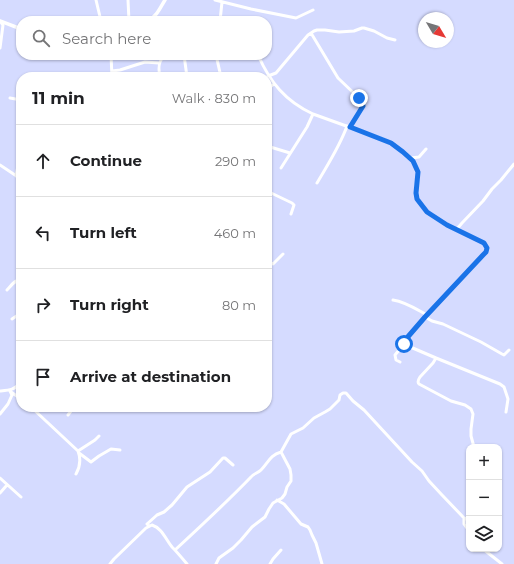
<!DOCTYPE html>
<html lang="en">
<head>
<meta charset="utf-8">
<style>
  :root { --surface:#fff; --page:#f2f2f2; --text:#202124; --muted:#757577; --line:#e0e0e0 }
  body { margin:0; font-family:Montserrat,sans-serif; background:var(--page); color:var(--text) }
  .controls { position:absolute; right:12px; bottom:12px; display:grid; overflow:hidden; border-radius:8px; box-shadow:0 1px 3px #0004 }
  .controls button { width:36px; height:36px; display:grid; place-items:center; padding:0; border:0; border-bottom:1px solid var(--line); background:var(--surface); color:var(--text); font:20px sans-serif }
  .compass { position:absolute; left:418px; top:12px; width:36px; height:36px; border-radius:50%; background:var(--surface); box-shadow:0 1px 3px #0004; rotate:128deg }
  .stop { position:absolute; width:12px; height:12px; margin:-9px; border:3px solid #1a73e8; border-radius:50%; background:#fff }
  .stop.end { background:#1a73e8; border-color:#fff; box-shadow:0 1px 4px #0008 }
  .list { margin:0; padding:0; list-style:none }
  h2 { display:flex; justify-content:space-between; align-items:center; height:52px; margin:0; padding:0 16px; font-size:17px }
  h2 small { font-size:13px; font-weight:400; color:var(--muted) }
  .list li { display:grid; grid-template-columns:26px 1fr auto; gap:12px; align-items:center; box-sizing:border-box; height:72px; padding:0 16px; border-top:1px solid var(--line) }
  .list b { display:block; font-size:15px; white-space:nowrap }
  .list em { font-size:13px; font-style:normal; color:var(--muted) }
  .icon { flex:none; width:22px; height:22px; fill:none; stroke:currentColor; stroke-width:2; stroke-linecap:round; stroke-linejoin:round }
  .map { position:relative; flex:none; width:514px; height:564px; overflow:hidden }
  .search { position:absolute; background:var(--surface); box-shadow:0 1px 3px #0004; left:16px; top:16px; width:256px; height:44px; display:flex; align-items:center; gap:10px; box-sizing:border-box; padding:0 14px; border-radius:16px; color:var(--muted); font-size:15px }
  .panel { position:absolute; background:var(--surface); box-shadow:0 1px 3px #0004; left:16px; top:72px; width:256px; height:340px; border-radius:16px }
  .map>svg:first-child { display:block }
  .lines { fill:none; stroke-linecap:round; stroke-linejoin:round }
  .minor { stroke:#fff; stroke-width:3 }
  .major { stroke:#fff; stroke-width:3.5 }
  .route { stroke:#1a73e8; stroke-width:5 }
</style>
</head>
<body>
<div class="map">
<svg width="514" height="564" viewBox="0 0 514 564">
  <rect width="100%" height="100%" fill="#d5dbff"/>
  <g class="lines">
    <!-- minor -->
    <path class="minor" d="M 96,0 L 101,21
      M 128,0 L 129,21
      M 215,0 L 251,9 L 296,18 L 313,10
      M 152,19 L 159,21
      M 220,21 L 222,2
      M 311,33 L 338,78 L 362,101 L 363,105 L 350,127
      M 0,48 L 3,25 L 0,21
      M 111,55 L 112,77
      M 184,55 L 187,77
      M 216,55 L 221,77
      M 258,55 C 270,82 285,101 313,114 L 385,140 C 397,146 418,160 418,174 C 419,178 417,182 416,186 C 415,197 420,206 428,213 C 440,223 455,229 469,236 C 474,238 481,240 485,244 C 488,248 486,252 483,255 L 425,317 L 406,339 L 405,342 L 408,346 L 436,358 L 433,363 L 420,377 C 418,380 417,382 419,384 L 451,401 L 465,405 L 471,409 L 473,414 L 471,429 L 471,436 L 474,447
      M 112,71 L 120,70 L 145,62 L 159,63
      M 268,76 L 276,73 L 308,35 L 314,31 L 317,30 L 325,30 L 339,32 L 354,31 L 362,28 L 364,28 L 374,31 L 387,38 L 395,40
      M 160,77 C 158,68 158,60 166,55
      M 267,89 L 274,84
      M 10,98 L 21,100
      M 267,146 L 290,153
      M 411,158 L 419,157 L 426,149
      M 0,165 L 21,179
      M 281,168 L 307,127 L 313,114
      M 16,176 L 21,150
      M 317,183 C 328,164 340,146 347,126
      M 267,191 L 292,203 L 294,205 L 291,214
      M 456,230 L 462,223 L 483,201 L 492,189 L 501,180 L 514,164
      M 267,259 L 271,263 L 273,264 L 283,254
      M 7,290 C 11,286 15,279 21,280
      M 393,300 C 406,302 416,309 427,315
      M 425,317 L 432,321 L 443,324 L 481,342 L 502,354 L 504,355 L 509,350
      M 12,319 L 21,313
      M 436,358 L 500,384 L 504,387 L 508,399 L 506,412
      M 400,362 L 396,360 L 395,355 L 404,344 L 406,343
      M 0,391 C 11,390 13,390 21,383
      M 11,392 L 21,399
      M 31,407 L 78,451 C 81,459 80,467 76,474
      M 0,414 L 8,404 L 12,395 L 10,391
      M 68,415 L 74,407
      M 78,451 L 95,440 L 99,436
      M 79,453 L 91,462 L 99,456 L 111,449 L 120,450
      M 0,478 L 21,497
      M 0,493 L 7,485
      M 277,500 L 284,504 L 301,524 L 308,527 L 310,530 L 312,535 L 316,543 L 322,564
      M 464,518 L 464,524 L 469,531
      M 149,526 L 147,524 L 157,515 L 164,512 L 172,505 L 187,487 L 210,472 L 223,458 L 225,458 L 233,465
      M 483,549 L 502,564
      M 175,550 C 201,526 227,502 251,477 C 253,474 258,473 261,470 C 268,463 270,455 281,452
      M 110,564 L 114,559 L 146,528 L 152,525 C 162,528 166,540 172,547 C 177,552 182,558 187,564
      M 216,564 L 219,558 L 233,548 L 241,540 L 252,527 L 265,517 L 269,509 L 273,503 L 282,498 L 285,494 L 287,487 L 291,481 L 291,475 L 290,469 L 281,452 L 291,434 L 303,428 L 314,418 L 325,412 L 330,409 L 339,400 L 340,395 L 343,393 L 346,393 L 353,401 L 364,410 L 412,462 L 422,471 L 429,481 L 442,495 L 464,518 L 469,520
      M 270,564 L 273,559 L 281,550"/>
    <!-- major -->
    <path class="major" d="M 0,21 L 21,29
      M 148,21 C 157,16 160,8 165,0"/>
  </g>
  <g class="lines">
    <!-- route -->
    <path class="route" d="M 359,98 L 362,101 L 363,106 L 350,127 L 391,143 L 403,152 L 413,161 L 418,172 L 416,193 L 417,199 L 427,212 L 447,225 L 484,243 L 487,248 L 486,252 L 483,255 L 425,317 L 406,339 L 406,343 L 404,344"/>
  </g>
</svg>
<div class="controls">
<button>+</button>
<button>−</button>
<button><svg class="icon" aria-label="layers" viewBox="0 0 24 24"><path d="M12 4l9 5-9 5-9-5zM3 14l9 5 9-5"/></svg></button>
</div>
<svg class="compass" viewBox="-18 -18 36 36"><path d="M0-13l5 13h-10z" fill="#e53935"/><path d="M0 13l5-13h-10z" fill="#757577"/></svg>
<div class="stop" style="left:404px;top:344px"></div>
<div class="stop end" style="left:359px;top:98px"></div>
<div class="search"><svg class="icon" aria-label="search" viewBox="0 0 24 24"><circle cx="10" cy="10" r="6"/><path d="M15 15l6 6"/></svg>Search here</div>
<section class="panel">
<h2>11 min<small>Walk · 830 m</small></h2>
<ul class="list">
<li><svg class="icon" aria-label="ahead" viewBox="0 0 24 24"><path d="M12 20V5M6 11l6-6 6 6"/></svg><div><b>Continue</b></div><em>290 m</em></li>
<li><svg class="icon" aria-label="left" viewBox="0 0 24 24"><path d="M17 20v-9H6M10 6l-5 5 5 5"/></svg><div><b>Turn left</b></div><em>460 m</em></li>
<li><svg class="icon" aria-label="right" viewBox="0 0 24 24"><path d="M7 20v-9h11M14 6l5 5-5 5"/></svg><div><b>Turn right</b></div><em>80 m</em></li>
<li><svg class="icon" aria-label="arrive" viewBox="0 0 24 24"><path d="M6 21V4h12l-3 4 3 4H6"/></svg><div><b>Arrive at destination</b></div></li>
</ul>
</section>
</div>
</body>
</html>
